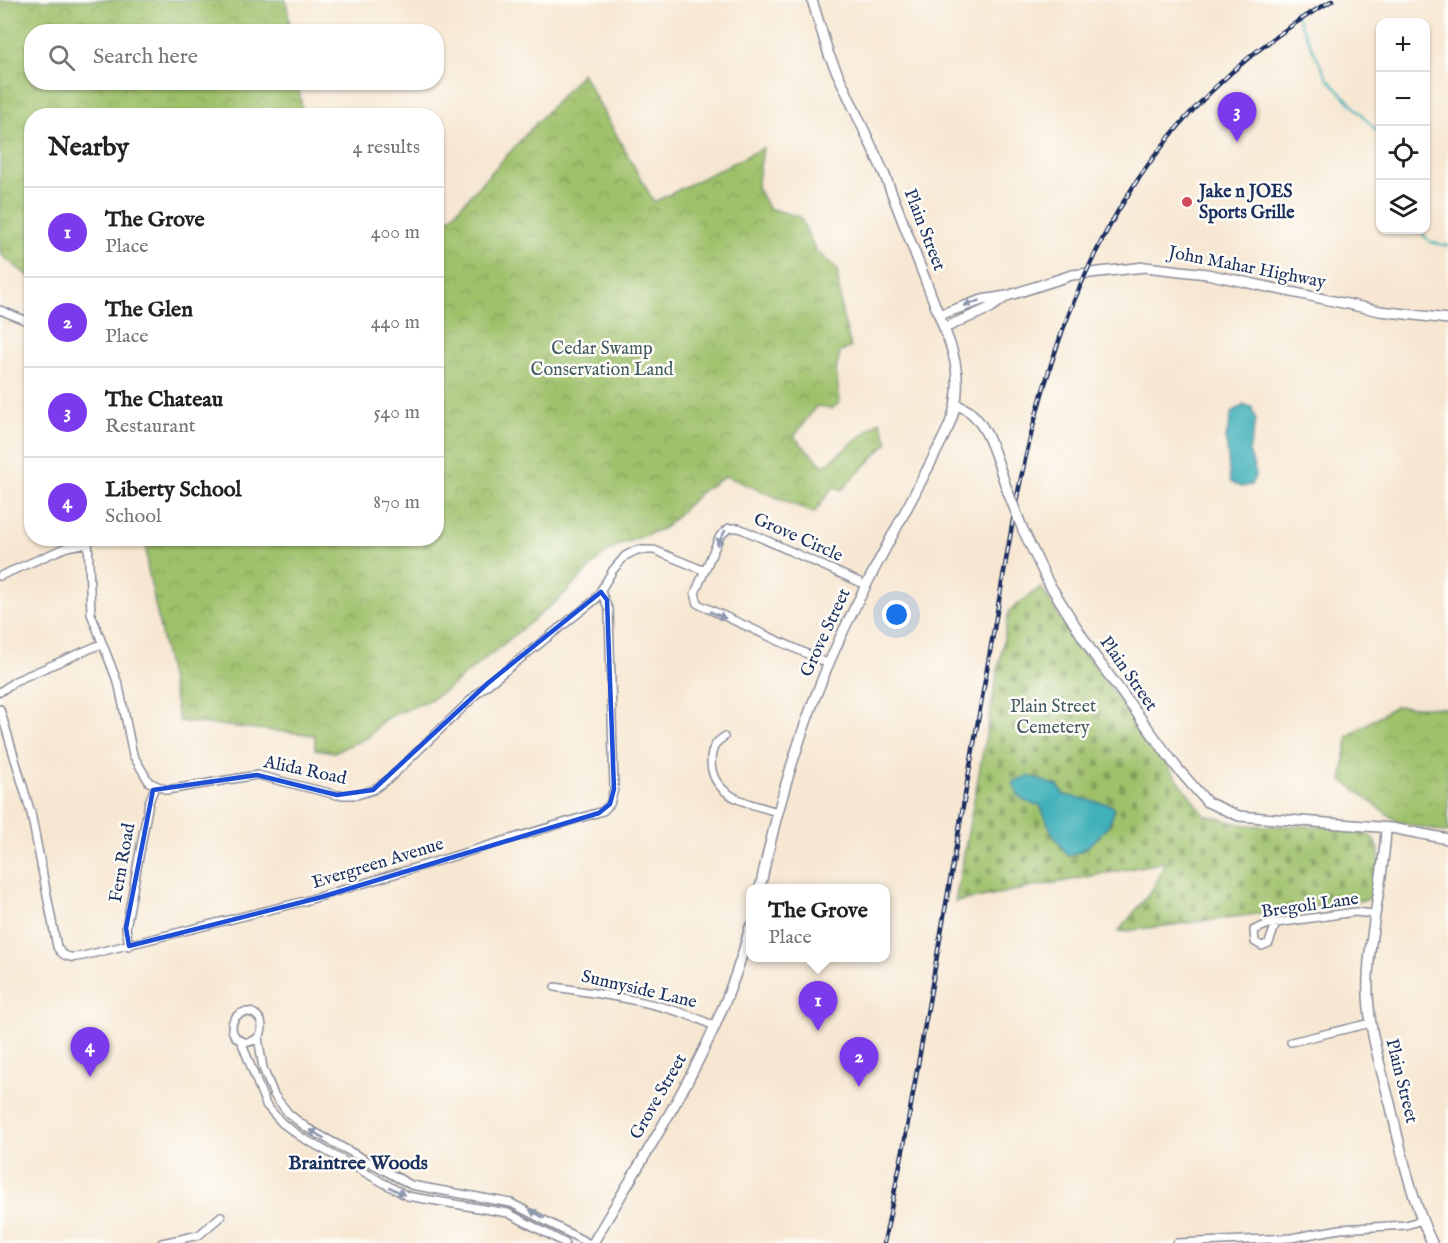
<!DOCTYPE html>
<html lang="en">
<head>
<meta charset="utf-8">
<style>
  :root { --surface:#fff; --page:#f6f6f6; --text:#222; --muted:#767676; --line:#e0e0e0; --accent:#7c3aed }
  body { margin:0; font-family:"IM FELL English",serif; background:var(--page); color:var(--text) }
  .controls { position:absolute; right:18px; top:18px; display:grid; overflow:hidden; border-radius:12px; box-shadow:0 2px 4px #0004 }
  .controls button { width:54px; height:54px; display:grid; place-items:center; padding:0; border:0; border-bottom:2px solid var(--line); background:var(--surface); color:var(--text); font:30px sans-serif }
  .you { position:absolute; left:897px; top:615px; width:21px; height:21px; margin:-15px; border:4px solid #fff; border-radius:50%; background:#1a73e8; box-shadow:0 0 0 9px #1a73e833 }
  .badge { display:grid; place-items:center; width:39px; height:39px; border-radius:50%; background:var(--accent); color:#fff; font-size:20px; font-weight:700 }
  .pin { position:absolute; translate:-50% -50px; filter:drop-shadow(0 2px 3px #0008) }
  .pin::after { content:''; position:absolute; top:32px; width:21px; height:18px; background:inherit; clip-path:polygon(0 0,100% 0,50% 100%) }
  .popup { position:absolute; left:746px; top:884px; width:144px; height:78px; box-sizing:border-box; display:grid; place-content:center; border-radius:12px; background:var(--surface); filter:drop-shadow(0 2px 4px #0005); font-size:20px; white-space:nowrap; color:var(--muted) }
  .popup b { font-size:22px; color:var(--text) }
  .popup::after { content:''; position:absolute; left:50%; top:100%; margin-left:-12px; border:12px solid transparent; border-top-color:var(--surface) }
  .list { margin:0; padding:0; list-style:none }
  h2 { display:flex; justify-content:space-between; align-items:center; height:78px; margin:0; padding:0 24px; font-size:26px }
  h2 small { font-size:20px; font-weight:400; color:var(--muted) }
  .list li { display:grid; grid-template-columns:39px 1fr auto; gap:18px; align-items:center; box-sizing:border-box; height:90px; padding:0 24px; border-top:2px solid var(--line) }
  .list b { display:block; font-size:22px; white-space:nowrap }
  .list p { margin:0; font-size:20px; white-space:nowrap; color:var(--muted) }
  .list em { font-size:20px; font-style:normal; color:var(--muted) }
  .icon { flex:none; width:33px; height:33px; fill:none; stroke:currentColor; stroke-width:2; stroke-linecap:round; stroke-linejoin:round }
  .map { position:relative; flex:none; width:1448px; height:1243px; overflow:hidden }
  .search { position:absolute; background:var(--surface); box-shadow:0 2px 4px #0004; left:24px; top:24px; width:420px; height:66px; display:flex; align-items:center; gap:15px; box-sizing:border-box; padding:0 21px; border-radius:24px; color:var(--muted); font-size:22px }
  .panel { position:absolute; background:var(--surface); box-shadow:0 2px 4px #0004; left:24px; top:108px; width:420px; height:438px; border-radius:24px }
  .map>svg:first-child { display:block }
  .cemetery { fill:url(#cemetery-stones); stroke:#5d7864; stroke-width:1.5; fill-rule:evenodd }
  .park { fill:url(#park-crowns); stroke:#5d7864; stroke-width:1.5 }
  .water { fill:#40b0b9; stroke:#2e708c; stroke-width:1.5 }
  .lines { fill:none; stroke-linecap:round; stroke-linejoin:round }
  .stream { stroke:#40b0b9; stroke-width:2 }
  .street-casing { stroke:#898b98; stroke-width:10 }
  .secondary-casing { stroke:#898b98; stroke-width:12 }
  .street { stroke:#fff; stroke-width:7 }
  .secondary { stroke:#fff; stroke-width:9 }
  .rail-casing { stroke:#1b2f5e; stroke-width:4.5 }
  .rail { stroke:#fdfcf7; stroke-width:2; stroke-dasharray:7; stroke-linecap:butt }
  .secondary-bridge-casing { stroke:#898b98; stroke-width:12; stroke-linecap:butt }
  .secondary-bridge { stroke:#fff; stroke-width:9 }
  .oneway { fill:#8d97ae }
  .marked { fill:none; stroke:#1d4ed8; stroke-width:4.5; stroke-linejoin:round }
  .poi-dot { fill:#d1495b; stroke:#fdfcf7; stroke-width:2 }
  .labels { text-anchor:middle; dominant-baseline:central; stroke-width:5; stroke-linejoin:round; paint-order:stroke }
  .poi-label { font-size:18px; font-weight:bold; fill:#1b2f5e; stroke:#fdfcf7; text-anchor:start }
  .street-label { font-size:18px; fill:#1b2f5e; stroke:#fdfcf7 }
  .park-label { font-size:18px; fill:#435b62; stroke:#fdfcf7 }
  .neighbourhood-label { font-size:20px; font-weight:bold; fill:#1b2f5e; stroke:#fdfcf7 }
</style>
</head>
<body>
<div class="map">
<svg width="1448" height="1243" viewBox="0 0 1448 1243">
  <defs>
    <pattern id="cemetery-stones" width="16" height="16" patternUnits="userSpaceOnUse" patternTransform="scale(1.5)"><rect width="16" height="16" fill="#9fc16a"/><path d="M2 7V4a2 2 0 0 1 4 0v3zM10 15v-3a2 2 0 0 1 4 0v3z" fill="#819d5a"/></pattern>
    <pattern id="park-crowns" width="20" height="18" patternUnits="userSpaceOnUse" patternTransform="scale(1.5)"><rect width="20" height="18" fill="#9fc16a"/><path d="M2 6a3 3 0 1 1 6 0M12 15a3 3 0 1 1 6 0" fill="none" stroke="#819d5a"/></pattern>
  </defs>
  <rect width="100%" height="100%" fill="#fdfcf7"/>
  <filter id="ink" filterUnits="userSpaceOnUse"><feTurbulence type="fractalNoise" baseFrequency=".0167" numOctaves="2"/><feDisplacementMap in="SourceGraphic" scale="12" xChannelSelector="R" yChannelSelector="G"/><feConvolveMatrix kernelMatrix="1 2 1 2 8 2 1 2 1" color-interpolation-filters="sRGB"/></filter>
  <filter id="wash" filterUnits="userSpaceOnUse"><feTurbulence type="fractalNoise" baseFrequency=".008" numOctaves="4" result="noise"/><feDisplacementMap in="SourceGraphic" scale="24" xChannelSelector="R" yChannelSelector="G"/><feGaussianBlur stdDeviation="1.35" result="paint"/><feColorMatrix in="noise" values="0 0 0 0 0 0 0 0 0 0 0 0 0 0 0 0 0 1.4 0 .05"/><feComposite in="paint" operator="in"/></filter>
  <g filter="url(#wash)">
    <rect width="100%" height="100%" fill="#f7e7d2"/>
    <!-- cemetery -->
    <path class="cemetery" d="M 1041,587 L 1067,629 L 1204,815 C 1219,818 1234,823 1249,825 C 1275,828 1361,820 1375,841 C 1385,857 1375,882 1372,899 L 1118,932 L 1153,889 L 1165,862 L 955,902 L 1009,611 ZM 1044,782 L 1058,786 L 1064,795 L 1108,804 L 1102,832 L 1080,853 L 1042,811 Z"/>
    <!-- park -->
    <path class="park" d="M 0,0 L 286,0 L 291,31 L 32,32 L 32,82 L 298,83 L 303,115 L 32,116 L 31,276 L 27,275 L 0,254 Z
      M 582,73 L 654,202 L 763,148 L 757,187 L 768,208 L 800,217 L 816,251 L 837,269 L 842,314 L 851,347 L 840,352 L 836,372 L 840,402 L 832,409 L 816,406 L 794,437 L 824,466 L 880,421 L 888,442 L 842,490 L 833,487 L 814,513 L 726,476 L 702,491 L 664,528 L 617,546 L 601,557 L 558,600 L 449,688 L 431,699 L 385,719 L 367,738 L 334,752 L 315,749 L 315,735 L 179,721 L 147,565 L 146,539 L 436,538 L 437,232 Z
      M 1395,706 L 1448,708 L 1448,833 L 1398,822 L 1342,780 L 1348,736 Z"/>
    <!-- water -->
    <path class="water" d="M 1244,405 L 1252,407 L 1256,420 L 1249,451 L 1256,474 L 1251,485 L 1241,487 L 1230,481 L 1226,438 L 1232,412 Z
      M 1028,776 L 1058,786 L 1064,795 L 1108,804 L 1114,807 C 1115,826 1085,852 1068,856 L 1052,833 L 1040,805 C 1023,803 1018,799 1013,782 Z"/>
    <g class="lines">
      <!-- stream -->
      <path class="stream" d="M 1294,11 L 1327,78 L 1380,134
        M 1419,230 L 1430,242 L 1448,246"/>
    </g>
  </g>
  <g filter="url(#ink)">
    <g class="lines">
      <defs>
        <path id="street" d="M 0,310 L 32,323
          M 88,538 L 91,614 L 119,686 L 133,755 L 149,782 L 167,790 L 257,775 L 337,795 L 357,795 L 373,790 L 390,778 L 481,690 L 595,600 L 613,570 L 625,556 L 637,550 L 654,550 L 705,571
          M 0,576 L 67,547 L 88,543
          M 829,664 L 698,604 L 695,593 L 720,536 L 729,528 L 739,528 L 866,585
          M 0,692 L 15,681 L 101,644
          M 0,709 L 31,813 L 57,947 C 64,960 75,958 87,955 L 305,901 L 603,811 L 610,804 L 614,789 L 609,610 L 601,592
          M 724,737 C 715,742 711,750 711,761 C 711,797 750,804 778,812
          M 1276,923 L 1269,943 L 1262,946 L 1255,942 L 1254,930 L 1269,924 L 1355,912 L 1374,914
          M 129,946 L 126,928 L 149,802 L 155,787
          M 555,987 C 606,995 670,1003 716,1027
          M232 1027a15 15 0 1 1 30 0a15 15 0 1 1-30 0Z
          M 258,1037 L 263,1068 L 274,1095 L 289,1114 L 307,1128 L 411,1185 L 511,1203 L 588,1243
          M 241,1041 L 266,1105 L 282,1123 L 301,1137 L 407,1196 L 508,1213 L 565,1243
          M 1291,1042 L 1371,1023
          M 162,1243 L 199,1235 L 221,1216
          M 1177,1243 L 1291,1238 L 1340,1229 L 1406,1225 L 1422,1220"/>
        <path id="secondary" d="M 939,315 L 982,300 L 1007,296 L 1072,275 L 1145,267 L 1207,274 L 1380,311 L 1448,319
          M 944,328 L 990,308 L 1007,296
          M 956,405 C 988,413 997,464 1008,492
          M 1023,530 L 1048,582 L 1094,655 L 1178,769 L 1207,802 L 1239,816 L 1391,828 L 1448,839
          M 1386,828 C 1384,878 1370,926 1368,977 C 1366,1020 1379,1062 1390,1103 C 1401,1151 1411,1198 1432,1243
          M 760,888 C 778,802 803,718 840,638 C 873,567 914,499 948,428 C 961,399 960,371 949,341 L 884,173 L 829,55 L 812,0
          M 593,1243 C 652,1141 721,1043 750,927"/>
      </defs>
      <!-- street casing -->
      <use href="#street" class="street-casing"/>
      <!-- secondary casing -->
      <use href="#secondary" class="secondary-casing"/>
      <!-- street -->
      <use href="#street" class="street"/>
      <!-- secondary -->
      <use href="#secondary" class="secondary"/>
      <defs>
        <path id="rail" d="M 884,1243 L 904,1145 L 1017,497 C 1059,287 1139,110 1333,0"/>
      </defs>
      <!-- rail casing -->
      <use href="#rail" class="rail-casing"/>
      <!-- rail -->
      <use href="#rail" class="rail"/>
      <defs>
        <path id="secondary-bridge" d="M 1008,492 L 1023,530"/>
      </defs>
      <!-- secondary-bridge casing -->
      <use href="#secondary-bridge" class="secondary-bridge-casing"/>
      <!-- secondary-bridge -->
      <use href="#secondary-bridge" class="secondary-bridge"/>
    </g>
    <!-- one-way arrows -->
    <defs><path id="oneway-solid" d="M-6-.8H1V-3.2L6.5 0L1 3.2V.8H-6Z" transform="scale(1.5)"/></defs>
    <g class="oneway">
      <use href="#oneway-solid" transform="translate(972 303) rotate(161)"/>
      <use href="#oneway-solid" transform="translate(721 538) rotate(120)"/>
      <use href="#oneway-solid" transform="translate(718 615) rotate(24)"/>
      <use href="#oneway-solid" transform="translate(317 1134) rotate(-150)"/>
      <use href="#oneway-solid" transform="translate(397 1191) rotate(27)"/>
      <use href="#oneway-solid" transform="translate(537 1214) rotate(-151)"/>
    </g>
  </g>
  <!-- marked area -->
  <path class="marked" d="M 601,592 L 607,600 L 614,789 L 610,804 L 599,813 L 318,898 L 129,946 L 126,928 L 153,790 L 257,775 L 337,795 L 373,790 L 488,683 Z"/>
  <!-- markers -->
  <circle class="poi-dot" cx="1187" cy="202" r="6"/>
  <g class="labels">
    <!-- poi labels -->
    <g class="poi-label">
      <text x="1199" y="192">Jake n JOES<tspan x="1199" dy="21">Sports Grille</tspan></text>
    </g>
    <!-- street labels -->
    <g class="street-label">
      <text transform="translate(924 230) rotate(69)">Plain Street</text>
      <text transform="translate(1247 268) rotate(11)">John Mahar Highway</text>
      <text transform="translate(798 538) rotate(24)">Grove Circle</text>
      <text transform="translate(826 633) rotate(-65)">Grove Street</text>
      <text transform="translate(1128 674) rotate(55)">Plain Street</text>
      <text transform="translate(305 771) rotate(12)">Alida Road</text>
      <text transform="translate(123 863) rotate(-80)">Fern Road</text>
      <text transform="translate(378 864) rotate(-17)">Evergreen Avenue</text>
      <text transform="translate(1310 906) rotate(-8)">Bregoli Lane</text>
      <text transform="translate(639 990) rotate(13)">Sunnyside Lane</text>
      <text transform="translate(1401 1081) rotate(76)">Plain Street</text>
      <text transform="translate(659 1097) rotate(-60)">Grove Street</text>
    </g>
    <!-- park labels -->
    <g class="park-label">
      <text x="602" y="349">Cedar Swamp<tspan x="602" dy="21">Conservation Land</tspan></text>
      <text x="1053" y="707">Plain Street<tspan x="1053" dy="21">Cemetery</tspan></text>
    </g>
    <!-- neighbourhood labels -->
    <g class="neighbourhood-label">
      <text x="358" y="1163">Braintree Woods</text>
    </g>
  </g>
</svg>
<div class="controls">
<button>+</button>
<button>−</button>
<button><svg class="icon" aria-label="locate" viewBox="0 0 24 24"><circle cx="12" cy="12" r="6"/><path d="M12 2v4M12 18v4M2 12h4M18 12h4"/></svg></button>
<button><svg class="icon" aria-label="layers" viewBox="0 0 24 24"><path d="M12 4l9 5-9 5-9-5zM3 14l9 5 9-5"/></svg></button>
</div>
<div class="you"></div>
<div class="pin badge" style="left:818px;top:1031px">1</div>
<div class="popup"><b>The Grove</b>Place</div>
<div class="pin badge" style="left:859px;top:1087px">2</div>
<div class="pin badge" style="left:1237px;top:142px">3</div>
<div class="pin badge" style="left:90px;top:1077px">4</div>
<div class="search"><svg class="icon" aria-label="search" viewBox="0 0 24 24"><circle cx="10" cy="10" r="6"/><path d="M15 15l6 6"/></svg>Search here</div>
<section class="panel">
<h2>Nearby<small>4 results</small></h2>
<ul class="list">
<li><span class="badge">1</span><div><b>The Grove</b><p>Place</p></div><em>400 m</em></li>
<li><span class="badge">2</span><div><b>The Glen</b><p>Place</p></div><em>440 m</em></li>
<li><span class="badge">3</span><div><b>The Chateau</b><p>Restaurant</p></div><em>540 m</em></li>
<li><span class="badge">4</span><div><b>Liberty School</b><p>School</p></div><em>870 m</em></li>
</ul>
</section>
</div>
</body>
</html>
